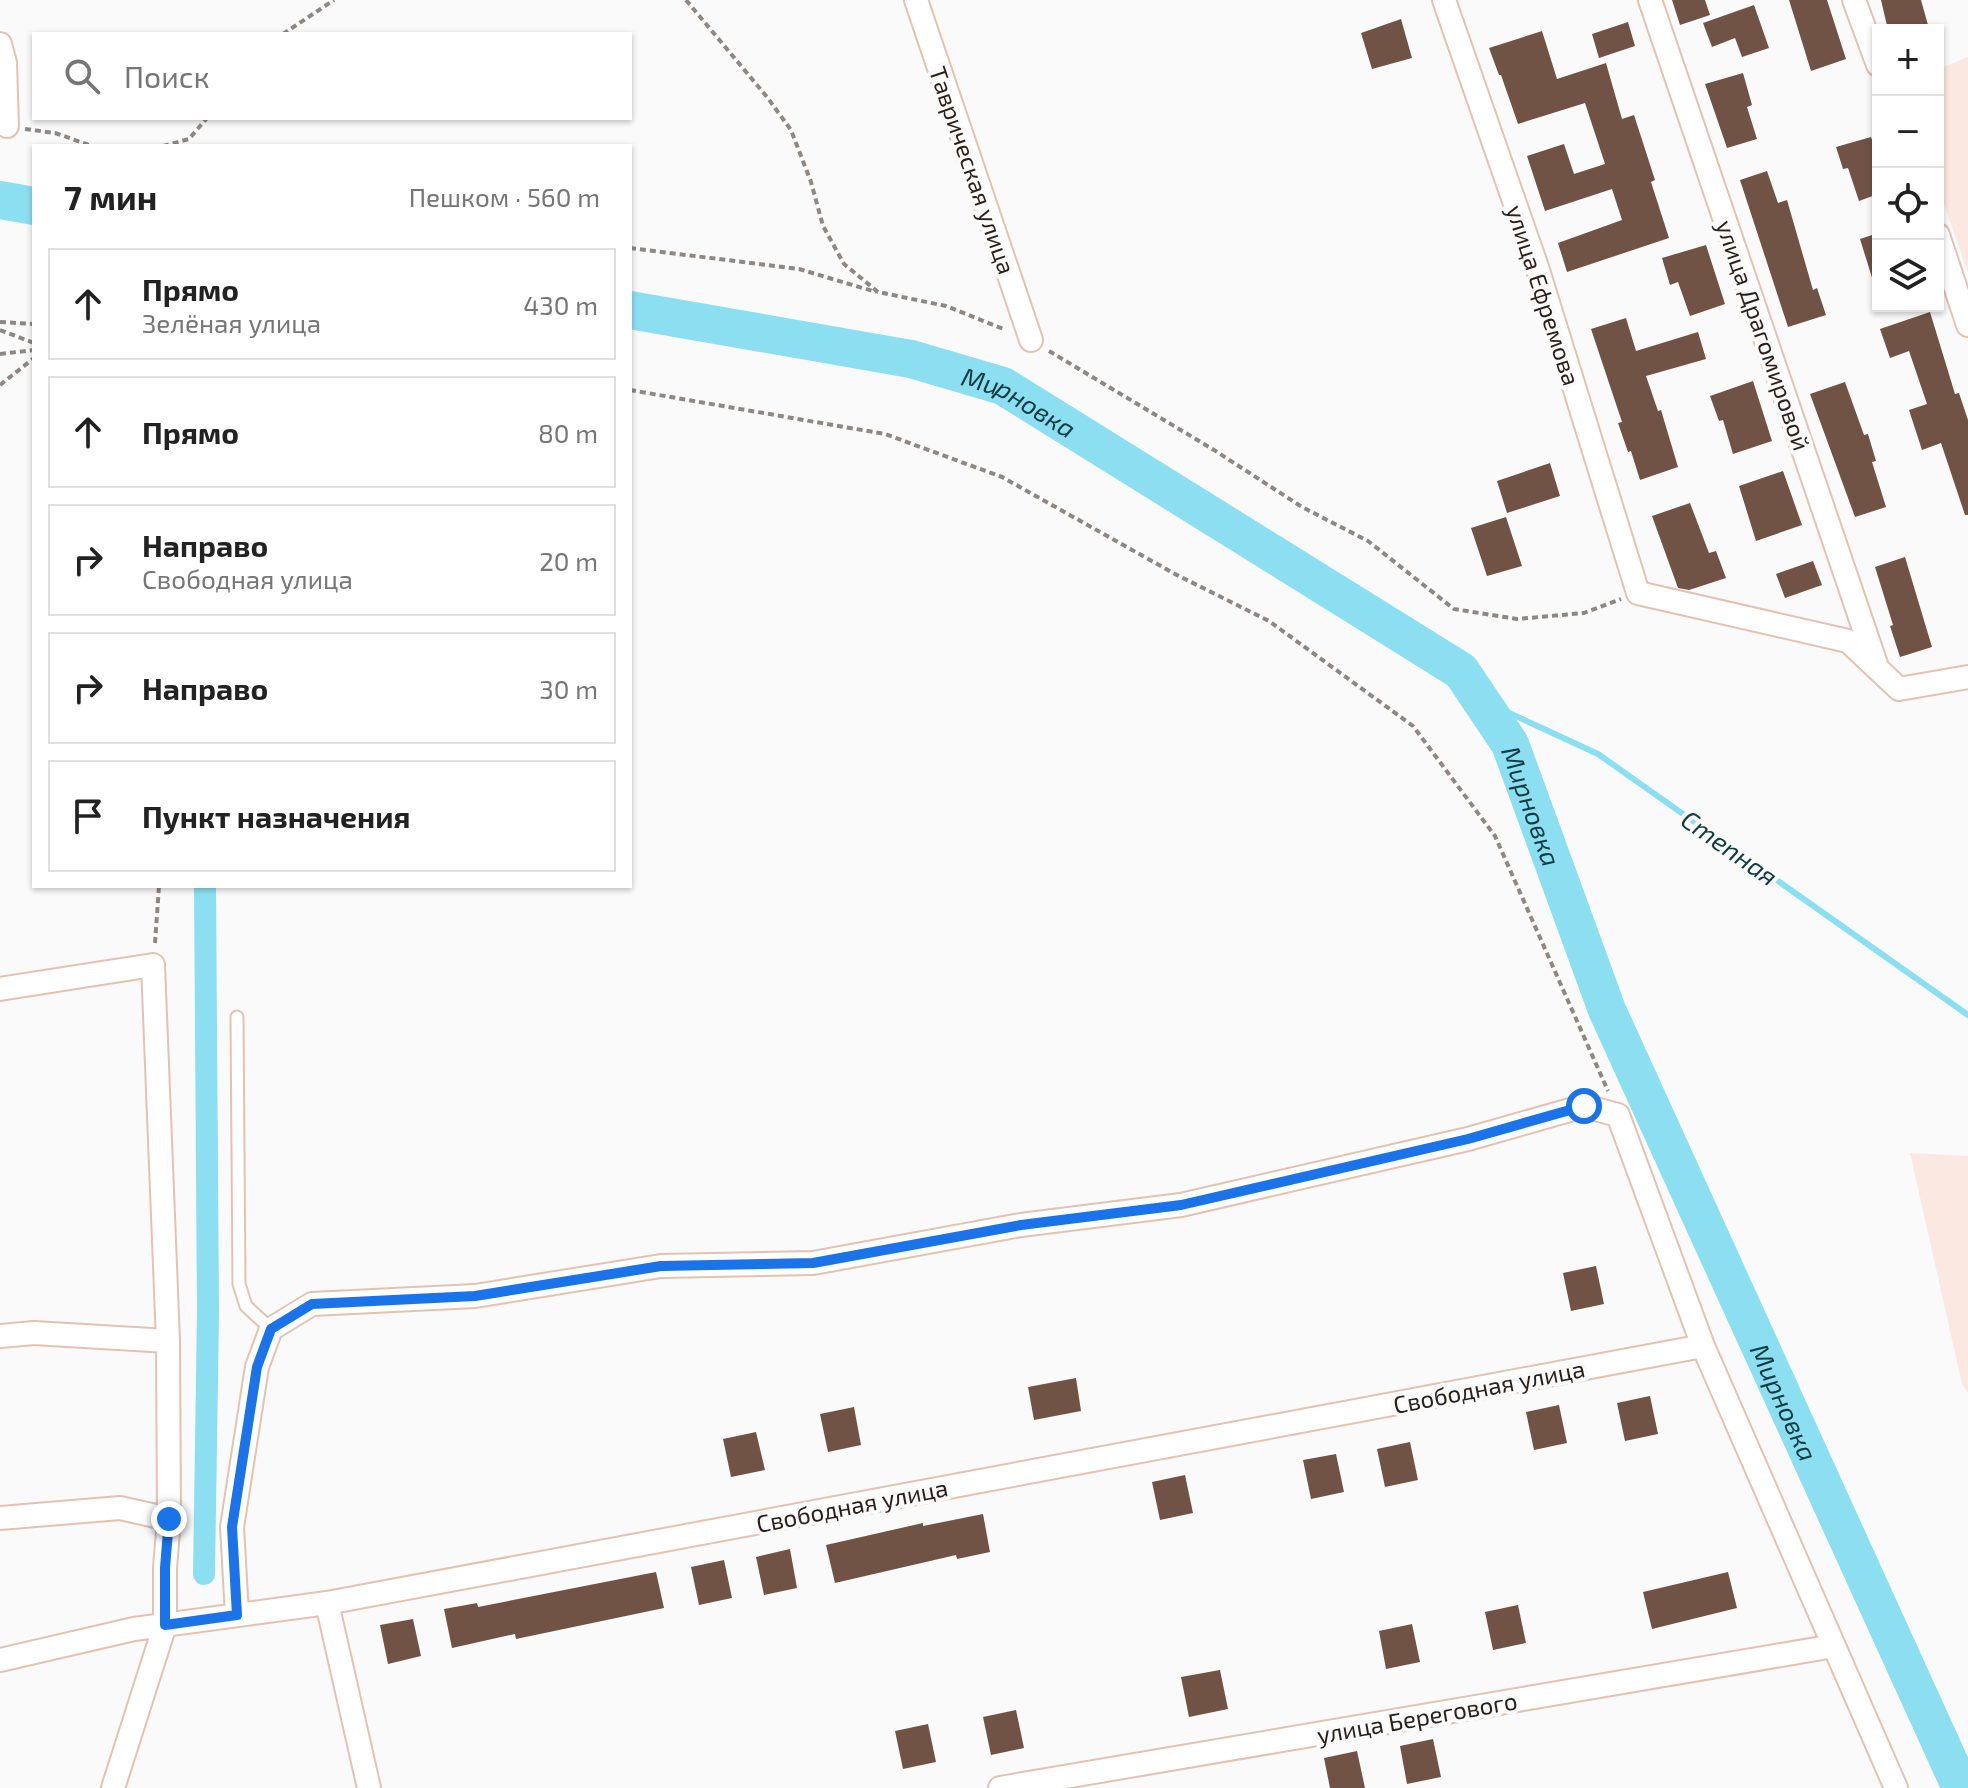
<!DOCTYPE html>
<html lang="ru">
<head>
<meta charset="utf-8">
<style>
  :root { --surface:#fff; --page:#f2f2f2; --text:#222; --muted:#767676; --line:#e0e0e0 }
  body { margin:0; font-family:"Exo 2",sans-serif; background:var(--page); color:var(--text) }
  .controls { position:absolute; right:24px; top:24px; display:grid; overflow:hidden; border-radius:0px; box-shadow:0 2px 6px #0004 }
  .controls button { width:72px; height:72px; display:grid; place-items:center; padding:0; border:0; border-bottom:2px solid var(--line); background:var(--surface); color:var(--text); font:40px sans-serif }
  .stop { position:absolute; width:24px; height:24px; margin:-18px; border:6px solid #1a73e8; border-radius:50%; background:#fff }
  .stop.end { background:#1a73e8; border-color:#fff; box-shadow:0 2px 8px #0008 }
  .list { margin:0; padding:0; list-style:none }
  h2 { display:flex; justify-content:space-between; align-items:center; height:104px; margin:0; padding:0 32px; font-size:34px }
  h2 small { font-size:26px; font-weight:400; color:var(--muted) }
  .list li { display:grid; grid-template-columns:52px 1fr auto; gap:24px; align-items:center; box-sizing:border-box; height:112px; margin:0 16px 16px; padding:0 16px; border:2px solid var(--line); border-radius:0px }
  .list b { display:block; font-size:30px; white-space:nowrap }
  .list p { margin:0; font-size:26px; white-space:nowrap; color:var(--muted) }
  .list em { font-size:26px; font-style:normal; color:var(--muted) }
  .icon { flex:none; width:44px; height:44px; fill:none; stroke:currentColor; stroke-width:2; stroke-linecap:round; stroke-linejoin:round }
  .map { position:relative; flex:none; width:1968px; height:1788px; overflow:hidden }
  .search { position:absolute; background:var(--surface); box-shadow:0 2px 6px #0004; left:32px; top:32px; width:600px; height:88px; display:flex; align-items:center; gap:20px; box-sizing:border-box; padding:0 28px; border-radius:0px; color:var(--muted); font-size:30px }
  .panel { position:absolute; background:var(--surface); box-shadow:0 2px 6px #0004; left:32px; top:144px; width:600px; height:744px; border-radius:0px }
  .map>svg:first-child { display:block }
  .built { fill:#fbe9e1 }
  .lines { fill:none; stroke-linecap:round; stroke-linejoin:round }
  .stream { stroke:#8bdff1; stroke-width:6 }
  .canal { stroke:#8bdff1; stroke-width:22 }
  .river { stroke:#8bdff1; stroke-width:38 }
  .building { fill:#705345 }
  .lane-casing { stroke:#e4c2b1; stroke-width:15 }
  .street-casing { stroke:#e4c2b1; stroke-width:26 }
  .path { stroke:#8e8885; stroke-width:4; stroke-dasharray:6 4; stroke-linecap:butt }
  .lane { stroke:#fff; stroke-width:11 }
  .street { stroke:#fff; stroke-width:22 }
  .route { stroke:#1a73e8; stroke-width:10 }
  .labels { text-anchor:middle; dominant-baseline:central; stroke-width:8; stroke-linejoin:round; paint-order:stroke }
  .street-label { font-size:24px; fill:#2b1f19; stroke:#fafafa }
  .water-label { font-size:26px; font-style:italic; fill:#123b43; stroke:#fafafa }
</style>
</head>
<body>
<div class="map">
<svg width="1968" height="1788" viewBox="0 0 1968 1788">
  <rect width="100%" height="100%" fill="#fafafa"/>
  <!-- built -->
  <path class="built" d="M 1968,57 L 1968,273 L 1938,187 L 1938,69 Z
    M 1910,1153 L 1968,1156 L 1968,1393 L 1962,1384 Z"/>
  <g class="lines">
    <!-- stream -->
    <path class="stream" d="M 1481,700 L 1598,754 L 1968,1015"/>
    <!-- canal -->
    <path class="canal" d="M 204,1574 L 208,1313 L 205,886"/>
    <!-- river -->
    <g class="river">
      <path d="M 0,200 L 34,206"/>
      <path id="s1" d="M 630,310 L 911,359 L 1003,386 L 1461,671 L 1510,744 L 1607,1010 L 1961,1788"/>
    </g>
  </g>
  <!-- building -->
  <path class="building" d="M 1672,0 L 1705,0 L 1710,15 L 1680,25 Z
    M 1789,0 L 1827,0 L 1846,59 L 1811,71 Z
    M 1881,0 L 1921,0 L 1928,25 L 1910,30 L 1888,30 Z
    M 1754,5 L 1769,48 L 1742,57 L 1735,38 L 1712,47 L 1703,23 Z
    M 1401,19 L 1412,58 L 1372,69 L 1361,33 Z
    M 1628,22 L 1635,46 L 1599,58 L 1592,34 Z
    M 1542,31 L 1557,79 L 1606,63 L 1622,119 L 1634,115 L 1655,180 L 1651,182 L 1669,238 L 1567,272 L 1558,243 L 1622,220 L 1612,189 L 1545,211 L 1527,156 L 1564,144 L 1574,174 L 1605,164 L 1585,103 L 1518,124 L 1501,75 L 1499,75 L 1489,48 Z
    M 1743,73 L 1752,105 L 1747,107 L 1757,139 L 1727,148 L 1705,84 Z
    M 1871,137 L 1878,158 L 1878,194 L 1859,201 L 1848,168 L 1843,169 L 1836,147 Z
    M 1767,171 L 1778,203 L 1787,200 L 1813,290 L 1817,288 L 1826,315 L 1788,327 L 1740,180 Z
    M 1878,233 L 1878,283 L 1874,284 L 1860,239 Z
    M 1706,245 L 1725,304 L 1690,316 L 1678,282 L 1670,285 L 1662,258 Z
    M 1930,312 L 1955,394 L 1959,393 L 1968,420 L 1968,515 L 1965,515 L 1941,443 L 1922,450 L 1909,410 L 1927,404 L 1909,351 L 1890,358 L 1880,329 Z
    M 1626,318 L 1636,351 L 1698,332 L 1706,359 L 1646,376 L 1658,411 L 1661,410 L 1678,467 L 1640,480 L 1631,451 L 1628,452 L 1618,423 L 1622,422 L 1591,329 Z
    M 1753,381 L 1772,441 L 1733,454 L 1723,420 L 1719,421 L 1710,396 Z
    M 1845,382 L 1864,435 L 1868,434 L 1876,461 L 1872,462 L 1886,507 L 1855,517 L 1810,394 Z
    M 1550,463 L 1560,496 L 1507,513 L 1497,481 Z
    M 1783,471 L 1802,525 L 1756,541 L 1739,486 Z
    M 1690,503 L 1709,553 L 1716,551 L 1726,578 L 1689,590 L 1678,588 L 1652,516 Z
    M 1506,517 L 1522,566 L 1487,576 L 1471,528 Z
    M 1905,557 L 1932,647 L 1900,657 L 1890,626 L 1893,625 L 1875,567 Z
    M 1813,561 L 1822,585 L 1785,598 L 1776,574 Z
    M 1596,1266 L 1604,1304 L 1571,1311 L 1563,1273 Z
    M 1076,1378 L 1081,1411 L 1034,1420 L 1028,1387 Z
    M 1650,1396 L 1658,1434 L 1625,1441 L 1617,1403 Z
    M 1559,1405 L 1567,1443 L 1534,1450 L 1526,1412 Z
    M 854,1407 L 861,1445 L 828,1452 L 820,1414 Z
    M 756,1432 L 765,1470 L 731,1477 L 723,1439 Z
    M 1410,1442 L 1418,1480 L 1385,1487 L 1377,1449 Z
    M 1336,1454 L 1344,1492 L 1311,1499 L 1303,1460 Z
    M 1185,1475 L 1193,1513 L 1160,1520 L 1152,1482 Z
    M 983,1514 L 990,1552 L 957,1559 L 956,1555 L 835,1583 L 826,1545 L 923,1523 L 923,1526 Z
    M 790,1549 L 797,1588 L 764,1595 L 756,1557 Z
    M 724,1560 L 732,1598 L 699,1605 L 691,1567 Z
    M 656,1572 L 664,1608 L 516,1639 L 515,1634 L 452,1648 L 444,1609 L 477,1603 L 478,1607 Z
    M 1728,1572 L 1737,1608 L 1652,1629 L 1643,1592 Z
    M 1518,1605 L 1526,1643 L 1493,1650 L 1485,1612 Z
    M 413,1619 L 421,1656 L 388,1664 L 380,1625 Z
    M 1412,1624 L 1420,1662 L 1386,1669 L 1379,1631 Z
    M 1220,1670 L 1228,1709 L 1189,1717 L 1181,1677 Z
    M 1016,1710 L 1024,1748 L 991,1755 L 983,1717 Z
    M 928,1724 L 936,1762 L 903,1769 L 895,1731 Z
    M 1433,1739 L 1441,1777 L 1407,1784 L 1400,1746 Z
    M 1357,1751 L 1365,1788 L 1330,1788 L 1324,1758 Z"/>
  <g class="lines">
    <defs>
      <path id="lane" d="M 237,1017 L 239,1284 L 246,1306 L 271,1329"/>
      <path id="street" d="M 916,0 L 1031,340
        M 1444,0 L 1537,267 L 1638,593 L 1848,641 L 1899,689 L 1968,677
        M 1650,0 L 1876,664
        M 1854,0 L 1878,65
        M 0,44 L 5,63 L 7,126
        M 1938,235 L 1968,325
        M 0,989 L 153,965 L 168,1341 L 169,1519 L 165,1568 L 165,1625 L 113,1788
        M 0,1336 L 34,1333 L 168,1341
        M 0,1518 L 120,1508 L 169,1519
        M 327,1603 L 369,1788
        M 237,1615 L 232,1527 L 257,1367 L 271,1329 L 312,1304 L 475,1296 L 661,1266 L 813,1263 L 1021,1225 L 1181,1205 L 1468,1139 L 1584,1106 L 1618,1115 L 1703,1346 L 1896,1788
        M 0,1660 L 134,1629 L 327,1603 L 1703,1346
        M 1000,1788 L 1834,1646"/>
    </defs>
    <!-- lane casing -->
    <use href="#lane" class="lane-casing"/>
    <!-- street casing -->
    <use href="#street" class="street-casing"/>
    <!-- path -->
    <path class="path" d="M 686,0 L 767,97 L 791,130 L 811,182 L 823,226 L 844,264 L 878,292 L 946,306 L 1006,330
      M 283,34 L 334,0
      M 25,129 L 55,133 L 92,146
      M 163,146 L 189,139 L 207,118
      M 630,248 L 799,269 L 876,292
      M 0,322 L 34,324
      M 0,330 L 34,343
      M 1049,351 L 1214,450 L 1302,507 L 1368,541 L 1454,609 L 1517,619 L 1584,613 L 1621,599
      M 0,354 L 34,350
      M 0,385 L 34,358
      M 630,390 L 885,434 L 1002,477 L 1175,574 L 1269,621 L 1413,726 L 1495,836 L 1608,1091
      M 155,943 L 159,886"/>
    <!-- lane -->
    <use href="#lane" class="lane"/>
    <!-- street -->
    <use href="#street" class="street"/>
  </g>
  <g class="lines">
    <!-- route -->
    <path class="route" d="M 169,1519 L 165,1568 L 165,1625 L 237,1615 L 232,1527 L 257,1367 L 271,1329 L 312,1304 L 475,1296 L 661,1266 L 813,1263 L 1021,1225 L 1181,1205 L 1468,1139 L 1584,1106"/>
  </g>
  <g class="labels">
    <!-- street labels -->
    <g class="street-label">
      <text transform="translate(973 170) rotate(71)">Таврическая улица</text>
      <text transform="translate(1544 295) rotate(72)">улица Ефремова</text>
      <text transform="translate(1764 335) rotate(71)">улица Драгомировой</text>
      <text transform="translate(1489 1386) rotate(-11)">Свободная улица</text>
      <text transform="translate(852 1505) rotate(-11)">Свободная улица</text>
      <text transform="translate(1417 1717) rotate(-10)">улица Берегового</text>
    </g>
    <!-- water labels -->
    <g class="water-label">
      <text stroke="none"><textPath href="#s1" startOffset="402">Мирновка</textPath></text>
      <text stroke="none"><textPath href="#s1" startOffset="1074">Мирновка</textPath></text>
      <text transform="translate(1730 847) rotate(35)">Степная</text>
      <text stroke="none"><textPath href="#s1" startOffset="1722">Мирновка</textPath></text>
    </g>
  </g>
</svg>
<div class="controls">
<button>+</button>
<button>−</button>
<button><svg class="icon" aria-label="locate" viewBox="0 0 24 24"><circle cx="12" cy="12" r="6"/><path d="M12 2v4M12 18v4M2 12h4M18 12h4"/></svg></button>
<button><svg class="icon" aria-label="layers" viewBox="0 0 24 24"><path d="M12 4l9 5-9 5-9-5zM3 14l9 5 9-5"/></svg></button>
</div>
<div class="stop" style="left:1584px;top:1106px"></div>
<div class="stop end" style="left:169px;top:1519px"></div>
<div class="search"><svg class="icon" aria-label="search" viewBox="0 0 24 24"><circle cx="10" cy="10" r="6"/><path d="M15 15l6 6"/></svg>Поиск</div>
<section class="panel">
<h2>7 мин<small>Пешком · 560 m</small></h2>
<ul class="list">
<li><svg class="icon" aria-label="ahead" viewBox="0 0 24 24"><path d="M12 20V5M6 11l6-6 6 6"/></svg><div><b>Прямо</b><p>Зелёная улица</p></div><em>430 m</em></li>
<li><svg class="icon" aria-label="ahead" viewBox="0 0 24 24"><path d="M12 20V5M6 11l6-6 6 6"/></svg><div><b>Прямо</b></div><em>80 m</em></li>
<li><svg class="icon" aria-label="right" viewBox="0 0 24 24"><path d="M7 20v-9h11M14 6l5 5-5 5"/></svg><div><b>Направо</b><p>Свободная улица</p></div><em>20 m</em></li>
<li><svg class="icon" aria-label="right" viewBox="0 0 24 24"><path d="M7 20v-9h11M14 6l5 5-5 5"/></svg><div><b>Направо</b></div><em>30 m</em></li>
<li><svg class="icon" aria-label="arrive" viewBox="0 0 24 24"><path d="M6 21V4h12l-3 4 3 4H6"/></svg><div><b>Пункт назначения</b></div></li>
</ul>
</section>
</div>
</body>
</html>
